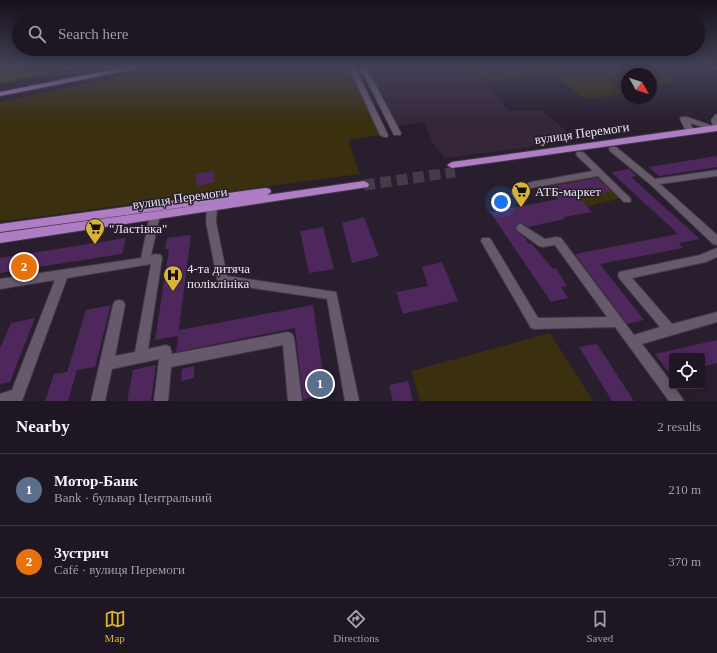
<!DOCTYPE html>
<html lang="en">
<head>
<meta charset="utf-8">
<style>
  :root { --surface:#1e1622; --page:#261f2a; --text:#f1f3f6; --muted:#a19fa5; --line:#3c3540; --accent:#dab333 }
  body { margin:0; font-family:"Times New Roman",serif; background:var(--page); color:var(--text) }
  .controls { position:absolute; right:12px; bottom:12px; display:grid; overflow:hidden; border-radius:4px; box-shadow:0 2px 10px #0003 }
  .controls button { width:36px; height:36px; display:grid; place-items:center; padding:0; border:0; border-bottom:1px solid var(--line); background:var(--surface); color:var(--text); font:20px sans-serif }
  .compass { position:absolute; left:621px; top:68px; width:36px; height:36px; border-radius:50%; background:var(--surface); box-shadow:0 2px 10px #0003; rotate:129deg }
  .you { position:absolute; left:501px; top:202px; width:14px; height:14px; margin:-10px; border:3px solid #fff; border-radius:50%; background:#1a73e8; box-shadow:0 0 0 6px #1a73e833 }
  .badge { display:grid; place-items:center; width:26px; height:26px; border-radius:50%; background:var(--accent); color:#fff; font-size:13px; font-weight:700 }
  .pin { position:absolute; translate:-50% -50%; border:2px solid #fff; box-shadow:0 1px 4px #0006 }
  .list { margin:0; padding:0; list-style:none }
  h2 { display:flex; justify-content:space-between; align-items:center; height:52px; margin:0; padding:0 16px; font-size:17px }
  h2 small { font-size:13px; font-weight:400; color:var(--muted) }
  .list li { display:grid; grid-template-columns:26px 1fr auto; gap:12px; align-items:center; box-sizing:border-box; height:72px; padding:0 16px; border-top:1px solid var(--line) }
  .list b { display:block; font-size:15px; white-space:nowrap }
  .list p { margin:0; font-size:13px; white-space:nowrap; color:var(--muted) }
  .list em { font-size:13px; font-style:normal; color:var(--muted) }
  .icon { flex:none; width:22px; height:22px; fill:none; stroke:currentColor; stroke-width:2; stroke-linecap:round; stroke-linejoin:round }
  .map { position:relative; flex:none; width:717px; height:401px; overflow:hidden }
  .search { position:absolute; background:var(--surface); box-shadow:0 2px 10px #0003; left:12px; right:12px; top:12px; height:44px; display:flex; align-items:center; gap:10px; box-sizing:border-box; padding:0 14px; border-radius:22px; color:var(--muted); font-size:15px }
  .sheet { height:196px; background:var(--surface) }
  nav { display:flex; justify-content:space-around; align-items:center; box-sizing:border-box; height:56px; border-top:1px solid var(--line); background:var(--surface); font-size:11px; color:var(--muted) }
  nav a { display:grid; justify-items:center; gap:2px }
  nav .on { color:var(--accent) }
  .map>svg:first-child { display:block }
  .built { fill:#35263a }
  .green { fill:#3a2f0f }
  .forest { fill:#584503 }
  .building { fill:#4e275d }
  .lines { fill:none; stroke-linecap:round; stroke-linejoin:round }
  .major-tunnel { stroke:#453c4a; stroke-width:11; stroke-dasharray:11 5.5; stroke-linecap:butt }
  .minor-casing { stroke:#413845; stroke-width:2 }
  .major-casing { stroke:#413845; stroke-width:2 }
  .minor { fill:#65596b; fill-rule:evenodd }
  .major { fill:#af7dc4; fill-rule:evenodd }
  .labels { text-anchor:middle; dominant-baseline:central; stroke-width:3; stroke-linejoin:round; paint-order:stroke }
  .street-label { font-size:13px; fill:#ebe4ee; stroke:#281e2d }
  .poi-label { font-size:13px; fill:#ebe4ee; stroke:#281e2d; text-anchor:start }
</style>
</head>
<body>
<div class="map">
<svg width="717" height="401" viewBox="0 0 717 401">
  <rect width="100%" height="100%" fill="#281e2d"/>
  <!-- built -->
  <path class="built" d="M 366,67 L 467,67 L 485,83 L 509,111 L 543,111 L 573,137 L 538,135 L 534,139 L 539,146 L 445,158 L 433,143 L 424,122 L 398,126 Z"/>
  <!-- green -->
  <path class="green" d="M 117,67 L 125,67 L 30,86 L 29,85 Z
    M 163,67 L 351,67 L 381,135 L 348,140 L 360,174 L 5,221 L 0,220 L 0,102 Z
    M 467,67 L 652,67 L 677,81 L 651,88 L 651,74 L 627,74 L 627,93 L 586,99 L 550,73 L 485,83 Z
    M 599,175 L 622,198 L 585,207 L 569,191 L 539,197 L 539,187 Z
    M 550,333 L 593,401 L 420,401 L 411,371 Z"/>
  <!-- forest -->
  <path class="forest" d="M 0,67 L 83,67 L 0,83 Z"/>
  <!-- building -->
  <path class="building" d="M 717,156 L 717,167 L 659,176 L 648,167 Z
    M 629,169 L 637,176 L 631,177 L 700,239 L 679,243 L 683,248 L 600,264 L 644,320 L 627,324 L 575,254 L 678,234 L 611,172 Z
    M 213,171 L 215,182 L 197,186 L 195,174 Z
    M 597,178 L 611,191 L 598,194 L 592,187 L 573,191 L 592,212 L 564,217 L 565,219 L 528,227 L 521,223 L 515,227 L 517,232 L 524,237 L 529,244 L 532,244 L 553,269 L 556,268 L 567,286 L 561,287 L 568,298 L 551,302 L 490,212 L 558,199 L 548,187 Z
    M 364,217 L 379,256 L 352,263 L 342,223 Z
    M 323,227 L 334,269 L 309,273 L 300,231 Z
    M 191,235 L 178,336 L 155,340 L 169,249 L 165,249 L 167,238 Z
    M 126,238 L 122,254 L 0,273 L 0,258 Z
    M 442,262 L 458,301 L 403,314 L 396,292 L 428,286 L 422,267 Z
    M 111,305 L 95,367 L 77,370 L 68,401 L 45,401 L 54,374 L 67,372 L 86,310 Z
    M 313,305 L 326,394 L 303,399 L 295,328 L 176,352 L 179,330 Z
    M 35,318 L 10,382 L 0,384 L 0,348 L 11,323 Z
    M 717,340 L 717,363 L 702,367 L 702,356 L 672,356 L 672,377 L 655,354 Z
    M 597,344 L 634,401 L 612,401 L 579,347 Z
    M 156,365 L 151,401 L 127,401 L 133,370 Z
    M 194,366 L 194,378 L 181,381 L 182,369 Z
    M 408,381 L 413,401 L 393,401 L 389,385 Z"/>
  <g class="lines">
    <!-- major-tunnel -->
    <path class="major-tunnel" d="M 364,185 L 455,172"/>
    <defs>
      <path id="minor" d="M 102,67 L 108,67 L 104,70 L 101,68 Z
        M 349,67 L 355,67 L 388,135 L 387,137 L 384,137 L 380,135 Z
        M 360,67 L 366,67 L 401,133 L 400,135 L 394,135 Z
        M 711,67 L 717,67 L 717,70 Z
        M 717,114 L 717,129 L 712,130 L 690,123 L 693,129 L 689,135 L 683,135 L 682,133 L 685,129 L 680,119 L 681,117 L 687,117 L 713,126 L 711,120 L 715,115 Z
        M 610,147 L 616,147 L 655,179 L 717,170 L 717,176 L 660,184 L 717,235 L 717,245 L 713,244 L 650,184 L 610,151 L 609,149 Z
        M 577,152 L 583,152 L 630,198 L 631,200 L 630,202 L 624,202 L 598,176 L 531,188 L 528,187 L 527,185 L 528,183 L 531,182 L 593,171 L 577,156 L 576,154 Z
        M 212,204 L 217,207 L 216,222 L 227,276 L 336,292 L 359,401 L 345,401 L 327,299 L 218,283 L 206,222 L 207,207 Z
        M 155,212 L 158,213 L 160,215 L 151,255 L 157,254 L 161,255 L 162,258 L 148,349 L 166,345 L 170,347 L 172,354 L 288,332 L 292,334 L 294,338 L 302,401 L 288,401 L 283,345 L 171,367 L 168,401 L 154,401 L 159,359 L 112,369 L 105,401 L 91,401 L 113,305 L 115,301 L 119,300 L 123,301 L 125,305 L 115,356 L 135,352 L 151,264 L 67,278 L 22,401 L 0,401 L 0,394 L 12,390 L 55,280 L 0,289 L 0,279 L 141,258 L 150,215 L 152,213 Z
        M 521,224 L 545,239 L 557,237 L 561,238 L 634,335 L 660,327 L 619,278 L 618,275 L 619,272 L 700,255 L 717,248 L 717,257 L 706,262 L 632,278 L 672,324 L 717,312 L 717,322 L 642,344 L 672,383 L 672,386 L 674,386 L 684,401 L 669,401 L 615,327 L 535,329 L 531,328 L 481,241 L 482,238 L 490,238 L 538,318 L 607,317 L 555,245 L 543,247 L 539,246 L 518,231 L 516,228 L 518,225 Z"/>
      <path id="major" d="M 126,67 L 139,67 L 135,69 L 0,96 L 0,92 Z
        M 717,125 L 717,131 L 452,168 L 447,165 L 452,162 Z
        M 364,181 L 368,183 L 369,185 L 368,187 L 0,243 L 0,233 L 223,202 L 0,232 L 0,224 L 266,188 L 270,189 L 271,192 L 267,195 Z"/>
    </defs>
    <!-- minor casing -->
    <use href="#minor" class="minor-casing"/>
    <!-- major casing -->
    <use href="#major" class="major-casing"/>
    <!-- minor -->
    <use href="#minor" class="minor"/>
    <!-- major -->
    <use href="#major" class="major"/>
  </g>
  <!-- sky -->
  <linearGradient id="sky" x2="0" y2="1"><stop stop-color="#161019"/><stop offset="0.54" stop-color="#424157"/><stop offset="1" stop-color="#424157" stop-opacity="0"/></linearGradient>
  <rect width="717" height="123" fill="url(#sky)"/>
  <!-- icons -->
  <defs>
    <symbol id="supermarket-pin" viewBox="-11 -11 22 30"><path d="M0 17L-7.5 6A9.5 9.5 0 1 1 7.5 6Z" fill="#dab333" stroke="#281e2d"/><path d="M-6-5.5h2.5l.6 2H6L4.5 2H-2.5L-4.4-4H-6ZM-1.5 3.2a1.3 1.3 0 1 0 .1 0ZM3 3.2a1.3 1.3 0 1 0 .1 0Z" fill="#111"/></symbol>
    <symbol id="hospital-pin" viewBox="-11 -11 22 30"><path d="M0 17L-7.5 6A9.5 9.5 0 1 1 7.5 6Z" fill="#dab333" stroke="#281e2d"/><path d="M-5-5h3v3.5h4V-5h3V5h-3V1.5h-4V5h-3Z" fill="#111"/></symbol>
  </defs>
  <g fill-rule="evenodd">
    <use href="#supermarket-pin" x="510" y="180" width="22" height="30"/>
    <use href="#supermarket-pin" x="84" y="217" width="22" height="30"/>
    <use href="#hospital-pin" x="162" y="264" width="22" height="30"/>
  </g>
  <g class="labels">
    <!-- street labels -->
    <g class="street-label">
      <text transform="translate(582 133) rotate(-8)">вулиця Перемоги</text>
      <text transform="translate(180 198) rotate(-8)">вулиця Перемоги</text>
    </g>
    <!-- poi labels -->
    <g class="poi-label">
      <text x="535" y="191">АТБ-маркет</text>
      <text x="109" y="228">"Ластівка"</text>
      <text x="187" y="268">4-та дитяча<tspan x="187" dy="15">поліклініка</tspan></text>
    </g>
  </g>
</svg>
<div class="controls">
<button><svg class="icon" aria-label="locate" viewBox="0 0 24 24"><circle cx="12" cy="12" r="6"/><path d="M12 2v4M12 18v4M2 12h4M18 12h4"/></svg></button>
</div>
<svg class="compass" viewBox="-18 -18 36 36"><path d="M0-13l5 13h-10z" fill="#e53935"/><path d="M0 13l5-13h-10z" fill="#a19fa5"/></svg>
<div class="you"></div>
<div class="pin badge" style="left:320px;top:384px;background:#5c6f8a">1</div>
<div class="pin badge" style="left:24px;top:267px;background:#e8710a">2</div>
<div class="search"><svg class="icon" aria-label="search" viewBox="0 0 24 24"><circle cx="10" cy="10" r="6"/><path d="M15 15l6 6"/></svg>Search here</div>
</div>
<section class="sheet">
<h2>Nearby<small>2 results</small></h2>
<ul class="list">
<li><span class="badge" style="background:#5c6f8a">1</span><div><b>Мотор-Банк</b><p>Bank · бульвар Центральний</p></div><em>210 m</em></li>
<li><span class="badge" style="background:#e8710a">2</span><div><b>Зустрич</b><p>Café · вулиця Перемоги</p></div><em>370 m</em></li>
</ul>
</section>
<nav>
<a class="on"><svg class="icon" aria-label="map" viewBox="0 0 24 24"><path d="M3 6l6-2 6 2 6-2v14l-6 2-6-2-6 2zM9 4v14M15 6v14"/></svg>Map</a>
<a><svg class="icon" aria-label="directions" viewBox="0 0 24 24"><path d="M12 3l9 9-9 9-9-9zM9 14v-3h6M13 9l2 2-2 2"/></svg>Directions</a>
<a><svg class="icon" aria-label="saved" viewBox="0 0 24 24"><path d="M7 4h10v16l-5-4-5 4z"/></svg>Saved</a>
</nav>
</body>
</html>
